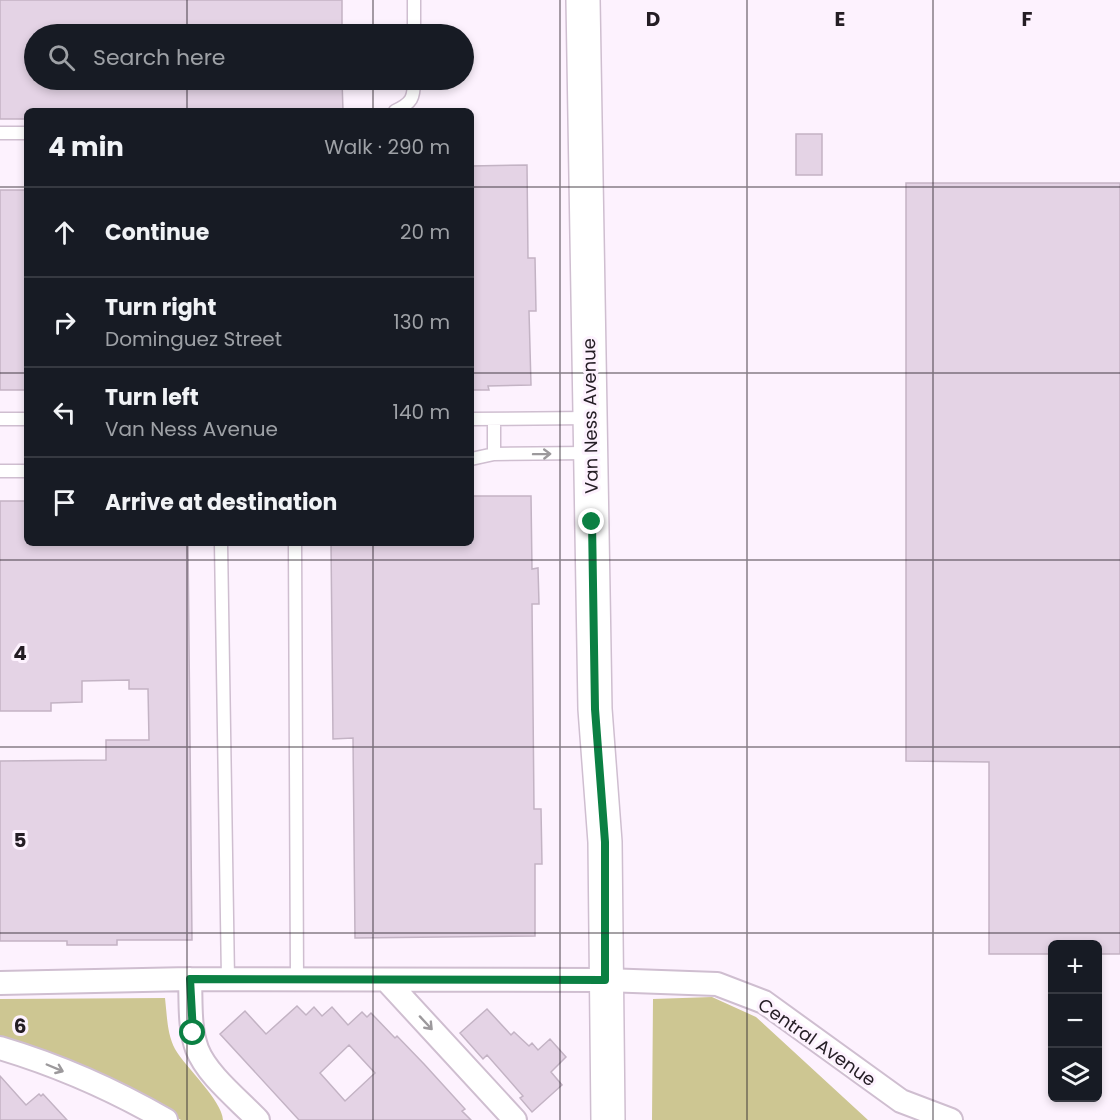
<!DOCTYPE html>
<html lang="en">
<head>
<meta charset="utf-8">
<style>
  :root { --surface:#171b24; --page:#20242c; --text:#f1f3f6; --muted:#9ea1a6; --line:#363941 }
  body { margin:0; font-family:Poppins,sans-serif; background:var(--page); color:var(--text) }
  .controls { position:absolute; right:18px; bottom:18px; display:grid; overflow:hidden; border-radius:9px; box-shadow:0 3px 9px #0003 }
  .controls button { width:54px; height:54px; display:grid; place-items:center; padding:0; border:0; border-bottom:2px solid var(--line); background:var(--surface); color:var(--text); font:30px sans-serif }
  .stop { position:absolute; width:18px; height:18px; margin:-14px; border:4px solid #0b8043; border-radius:50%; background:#fff }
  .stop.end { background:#0b8043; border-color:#fff; box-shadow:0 2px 6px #0008 }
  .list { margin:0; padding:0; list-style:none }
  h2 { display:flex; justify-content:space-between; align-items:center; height:78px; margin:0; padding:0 24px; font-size:26px }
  h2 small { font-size:20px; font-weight:400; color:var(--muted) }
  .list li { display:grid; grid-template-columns:39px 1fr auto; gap:18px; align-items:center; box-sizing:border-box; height:90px; padding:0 24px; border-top:2px solid var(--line) }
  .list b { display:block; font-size:22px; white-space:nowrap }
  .list p { margin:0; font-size:20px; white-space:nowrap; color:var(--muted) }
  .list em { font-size:20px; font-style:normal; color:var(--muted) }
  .icon { flex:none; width:33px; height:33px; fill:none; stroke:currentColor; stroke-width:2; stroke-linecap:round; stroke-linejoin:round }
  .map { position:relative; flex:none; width:1120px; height:1120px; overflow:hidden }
  .search { position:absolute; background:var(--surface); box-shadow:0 3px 9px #0003; left:24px; top:24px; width:450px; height:66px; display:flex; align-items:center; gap:15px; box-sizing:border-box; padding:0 21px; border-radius:33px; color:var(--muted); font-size:22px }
  .panel { position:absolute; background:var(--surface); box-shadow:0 3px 9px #0003; left:24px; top:108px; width:450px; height:438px; border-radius:9px }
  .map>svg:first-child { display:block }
  .green { fill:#cdc692 }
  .building { fill:#e4d3e5; stroke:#c3b3c4; stroke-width:1.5; fill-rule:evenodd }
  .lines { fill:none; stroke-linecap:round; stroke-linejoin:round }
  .lane-casing { stroke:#cfbed0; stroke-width:15 }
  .street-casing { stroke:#cfbed0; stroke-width:26 }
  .secondary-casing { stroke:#cfbed0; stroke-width:36 }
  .lane { stroke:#fff; stroke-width:12 }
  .street { stroke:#fff; stroke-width:22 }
  .secondary { stroke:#fff; stroke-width:33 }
  .oneway { stroke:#9c999c }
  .route { stroke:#0b8043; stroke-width:8 }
  .grid { fill:none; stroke:#241d24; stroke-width:1.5; stroke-opacity:0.55 }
  .labels { text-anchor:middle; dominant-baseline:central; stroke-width:6; stroke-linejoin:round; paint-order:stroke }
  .street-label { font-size:18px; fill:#241d24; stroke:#fdf2fe }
  .grid-label { font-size:20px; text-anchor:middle; font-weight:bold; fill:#241d24; stroke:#fdf2fe; stroke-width:6; stroke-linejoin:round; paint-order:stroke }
</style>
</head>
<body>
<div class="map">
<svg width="1120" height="1120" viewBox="0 0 1120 1120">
  <rect width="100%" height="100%" fill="#fdf2fe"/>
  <!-- green -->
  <path class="green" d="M 712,997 L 756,1017 L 868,1120 L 652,1120 L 653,999 Z
    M 165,998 C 167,1015 167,1034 175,1049 C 186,1068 222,1100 223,1120 L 181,1120 L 146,1100 L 0,1041 L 0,999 Z"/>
  <!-- building -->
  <path class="building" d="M 0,0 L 342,0 L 342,34 L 34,34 L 34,80 L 342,80 L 343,111 L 27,111 L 27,119 L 0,119 Z
    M 796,134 L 822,134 L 822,175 L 796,175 Z
    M 527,165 L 528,258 L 535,258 L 536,311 L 529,311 L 531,385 L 488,386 L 489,390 L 471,390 L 471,166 Z
    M 906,183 L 1120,183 L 1120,954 L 1098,954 L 1098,945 L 1053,945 L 1053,954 L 989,954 L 989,762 L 906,761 Z
    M 0,190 L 27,190 L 27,390 L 0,390 Z
    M 471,496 L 531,496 L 532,569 L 538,568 L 539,604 L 532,604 L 534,809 L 541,809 L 542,864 L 535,864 L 535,936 L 355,938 L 353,738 L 333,739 L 331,543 L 471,543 Z
    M 0,501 L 27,501 L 27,543 L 188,543 L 192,940 L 117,940 L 117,945 L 67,945 L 67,941 L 0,941 L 0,761 L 106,760 L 106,740 L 149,740 L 148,689 L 129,689 L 129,680 L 82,681 L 82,702 L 51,703 L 51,711 L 0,711 Z
    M 297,1006 L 306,1015 L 314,1007 L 322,1016 L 332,1007 L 348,1025 L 362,1012 L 367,1017 L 371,1013 L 395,1038 L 397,1036 L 424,1064 L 465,1109 L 462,1111 L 471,1120 L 299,1120 L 220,1034 L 245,1011 L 266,1034 ZM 349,1045 L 375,1073 L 345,1101 L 320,1073 Z
    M 487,1009 L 511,1035 L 514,1032 L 529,1046 L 532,1043 L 538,1050 L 550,1039 L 566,1057 L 551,1072 L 562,1085 L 532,1112 L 520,1098 L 523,1096 L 487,1055 L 483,1059 L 460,1033 Z
    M 0,1076 L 26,1105 L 39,1094 L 41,1096 L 43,1094 L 67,1120 L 0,1120 Z"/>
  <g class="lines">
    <defs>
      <path id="lane" d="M 414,0 L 414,34
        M 395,111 C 412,103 414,98 414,80
        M 0,133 L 27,133
        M 0,419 L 27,419
        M 471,419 L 590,418
        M 494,419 L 494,454
        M 471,459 L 494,454 L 589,453
        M 0,471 L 27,471
        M 221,543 L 228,979
        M 295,543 L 297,980"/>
      <path id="street" d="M 190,979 C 191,1002 189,1027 197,1049 C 207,1075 239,1100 258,1120
        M 386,980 L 515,1120
        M 0,983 L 190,979 L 605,980 L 717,984 L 764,1002 L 901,1101 L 951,1120
        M 0,1048 C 57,1065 114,1090 166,1120"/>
      <path id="secondary" d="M 583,0 L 595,709 L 605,842 L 608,1120"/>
    </defs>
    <!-- lane casing -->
    <use href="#lane" class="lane-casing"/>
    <!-- street casing -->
    <use href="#street" class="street-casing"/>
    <!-- secondary casing -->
    <use href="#secondary" class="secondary-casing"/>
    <!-- lane -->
    <use href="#lane" class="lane"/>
    <!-- street -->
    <use href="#street" class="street"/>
    <!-- secondary -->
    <use href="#secondary" class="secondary"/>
  </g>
  <!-- one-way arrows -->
  <defs><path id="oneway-shaft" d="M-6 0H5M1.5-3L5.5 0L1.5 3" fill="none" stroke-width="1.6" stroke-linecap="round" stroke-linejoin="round" transform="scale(1.5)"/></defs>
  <g class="oneway">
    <use href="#oneway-shaft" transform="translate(542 454) rotate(-1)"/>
    <use href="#oneway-shaft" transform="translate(426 1023) rotate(47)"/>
    <use href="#oneway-shaft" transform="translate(55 1068) rotate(23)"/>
  </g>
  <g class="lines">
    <!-- route -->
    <path class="route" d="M 193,1033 L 190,979 L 605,980 L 605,842 L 595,709 L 592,522"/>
  </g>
  <!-- grid -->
  <path class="grid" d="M 187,0 L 187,34M 373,0 L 373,34M 560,0 L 560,1120M 747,0 L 747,1120M 933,0 L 933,1120M 187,80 L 187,111M 373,80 L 373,111M 0,187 L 27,187M 471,187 L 1120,187M 0,373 L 27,373M 471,373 L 1120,373M 187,543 L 187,1120M 373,543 L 373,1120M 0,560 L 1120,560M 0,747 L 1120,747M 0,933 L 1120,933"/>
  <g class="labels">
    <!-- street labels -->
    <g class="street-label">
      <text transform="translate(590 416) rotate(-91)">Van Ness Avenue</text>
      <text transform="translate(817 1042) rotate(35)">Central Avenue</text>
    </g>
  </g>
  <g class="grid-label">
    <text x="653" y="26">D</text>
    <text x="840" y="26">E</text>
    <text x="1027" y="26">F</text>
    <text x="20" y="660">4</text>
    <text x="20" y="847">5</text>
    <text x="20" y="1033">6</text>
  </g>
</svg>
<div class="controls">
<button>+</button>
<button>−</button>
<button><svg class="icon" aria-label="layers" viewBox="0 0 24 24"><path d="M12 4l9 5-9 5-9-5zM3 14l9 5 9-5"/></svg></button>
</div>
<div class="stop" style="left:193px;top:1033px"></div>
<div class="stop end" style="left:592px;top:522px"></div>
<div class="search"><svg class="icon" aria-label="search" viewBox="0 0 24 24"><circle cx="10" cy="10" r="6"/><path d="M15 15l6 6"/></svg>Search here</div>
<section class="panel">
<h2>4 min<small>Walk · 290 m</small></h2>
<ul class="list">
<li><svg class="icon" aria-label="ahead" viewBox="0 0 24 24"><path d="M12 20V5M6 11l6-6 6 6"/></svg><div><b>Continue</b></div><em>20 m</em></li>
<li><svg class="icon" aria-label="right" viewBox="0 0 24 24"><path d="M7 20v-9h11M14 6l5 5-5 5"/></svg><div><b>Turn right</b><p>Dominguez Street</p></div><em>130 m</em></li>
<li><svg class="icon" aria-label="left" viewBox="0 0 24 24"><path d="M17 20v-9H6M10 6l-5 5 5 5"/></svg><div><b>Turn left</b><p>Van Ness Avenue</p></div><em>140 m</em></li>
<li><svg class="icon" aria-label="arrive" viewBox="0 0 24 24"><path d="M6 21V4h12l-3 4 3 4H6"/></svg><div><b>Arrive at destination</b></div></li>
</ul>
</section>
</div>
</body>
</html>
